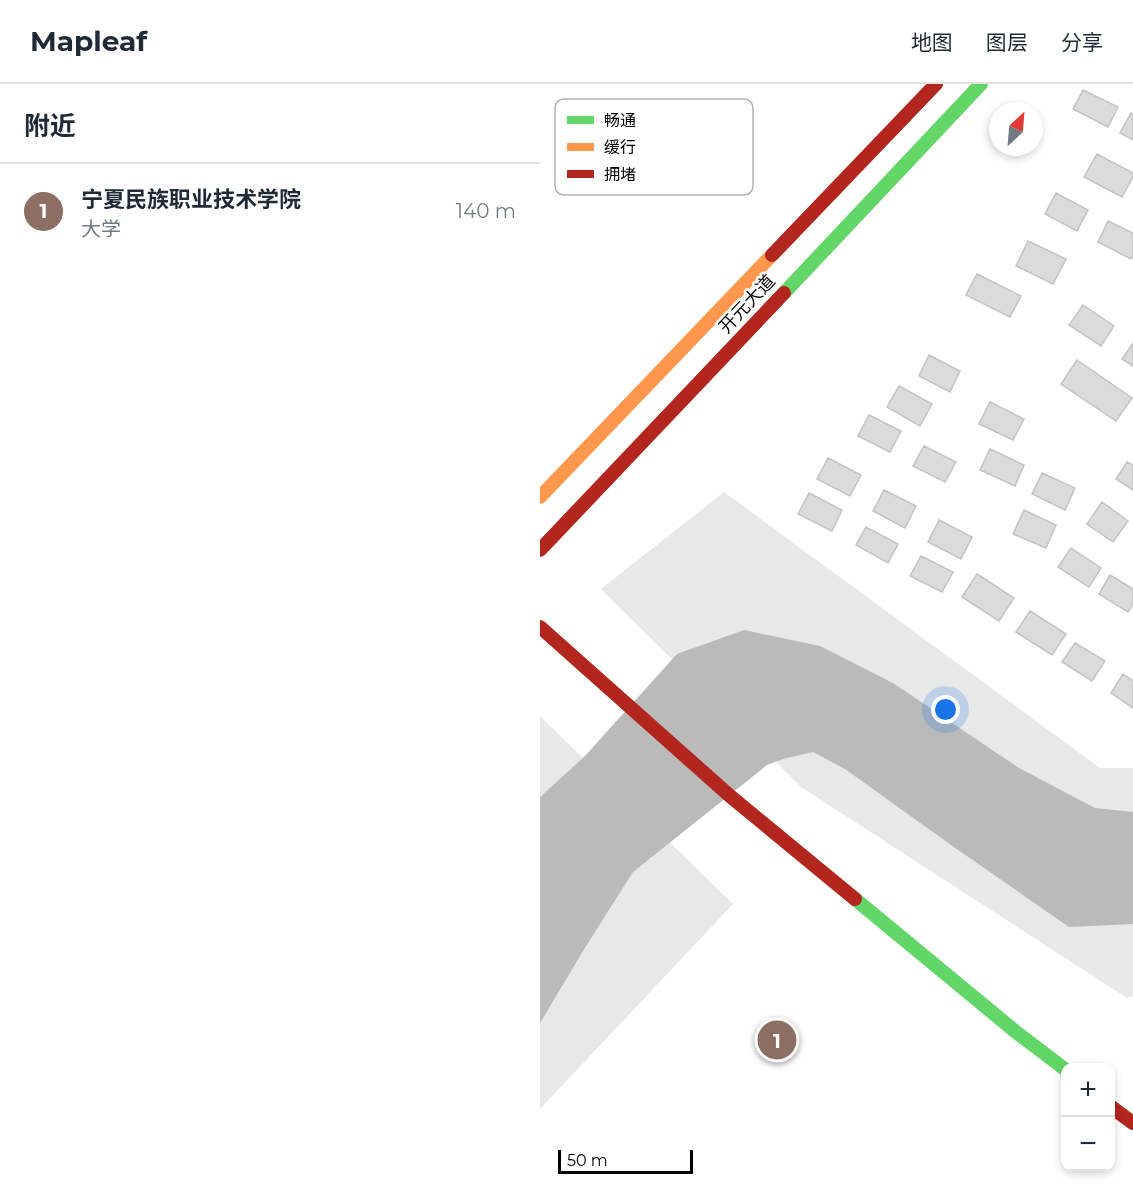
<!DOCTYPE html>
<html lang="zh">
<head>
<meta charset="utf-8">
<style>
  :root { --surface:#fff; --page:#f6f6f7; --text:#1f2937; --muted:#747a83; --line:#e0e1e3; --accent:#ea580c }
  body { margin:0; font-family:Montserrat,"Noto Sans SC",sans-serif; background:var(--page); color:var(--text) }
  .controls { position:absolute; right:18px; bottom:18px; display:grid; overflow:hidden; border-radius:12px; box-shadow:0 3px 9px #0003 }
  .controls button { width:54px; height:54px; display:grid; place-items:center; padding:0; border:0; border-bottom:2px solid var(--line); background:var(--surface); color:var(--text); font:30px sans-serif }
  .compass { position:absolute; left:449px; top:18px; width:54px; height:54px; border-radius:50%; background:var(--surface); box-shadow:0 3px 9px #0003; rotate:26deg }
  .scale { position:absolute; left:18px; bottom:15px; width:135px; box-sizing:border-box; padding-left:6px; border:3px solid #000; border-top:0; font-size:16px; line-height:21px; white-space:nowrap; color:#000; -webkit-text-stroke:4px #fff; paint-order:stroke }
  .you { position:absolute; left:406px; top:626px; width:21px; height:21px; margin:-15px; border:4px solid #fff; border-radius:50%; background:#1a73e8; box-shadow:0 0 0 9px #1a73e833 }
  .badge { display:grid; place-items:center; width:39px; height:39px; border-radius:50%; background:var(--accent); color:#fff; font-size:20px; font-weight:700 }
  .pin { position:absolute; translate:-50% -50%; border:3px solid #fff; box-shadow:0 2px 6px #0006 }
  .list { margin:0; padding:0; list-style:none }
  h2 { display:flex; justify-content:space-between; align-items:center; height:78px; margin:0; padding:0 24px; font-size:26px }
  h2 small { font-size:20px; font-weight:400; color:var(--muted) }
  .list li { display:grid; grid-template-columns:39px 1fr auto; gap:18px; align-items:center; box-sizing:border-box; height:96px; padding:0 24px; border-top:2px solid var(--line) }
  .list b { display:block; font-size:22px; white-space:nowrap }
  .list p { margin:0; font-size:20px; white-space:nowrap; color:var(--muted) }
  .list em { font-size:20px; font-style:normal; color:var(--muted) }
  .map { position:relative; flex:none; width:593px; height:1105px; overflow:hidden }
  header { display:flex; align-items:center; gap:36px; box-sizing:border-box; height:84px; padding:0 30px; background:var(--surface); border-bottom:2px solid var(--line) }
  header strong { font-size:28px }
  nav { display:flex; gap:33px; margin-inline-start:auto; font-size:21px }
  main { display:flex }
  aside { flex:1; background:var(--surface) }
  .map>svg:first-child { display:block }
  .green { fill:#e8e8e8 }
  .water { fill:#bababa }
  .building { fill:#dbdbdb; stroke:#c3c3c3; stroke-width:1.5 }
  .lines { fill:none; stroke-linecap:round; stroke-linejoin:round }
  .fast { stroke:#63d668; stroke-width:14 }
  .slow { stroke:#ff974d; stroke-width:14 }
  .jam { stroke:#b3261e; stroke-width:14 }
  .labels { text-anchor:middle; dominant-baseline:central; stroke-width:5; stroke-linejoin:round; paint-order:stroke }
  .street-label { font-size:18px; fill:#000; stroke:#fff }
  .key { fill:#fff; stroke:#b2b2b2; stroke-width:1.5 }
  .key-label { font-size:16px; fill:#000 }
</style>
</head>
<body>
<header>
<strong>Mapleaf</strong>
<nav><a>地图</a><a>图层</a><a>分享</a></nav>
</header>
<main>
<aside>
<h2>附近<small></small></h2>
<ul class="list">
<li><span class="badge" style="background:#8d6e63">1</span><div><b>宁夏民族职业技术学院</b><p>大学</p></div><em>140 m</em></li>
</ul>
</aside>
<div class="map">
<svg width="593" height="1105" viewBox="0 0 593 1105">
  <rect width="100%" height="100%" fill="#fff"/>
  <!-- green -->
  <path class="green" d="M 184,408 L 560,684 L 593,684 L 593,912 L 587,914 L 261,703 L 61,505 Z
    M 0,632 L 193,820 L 0,1025 Z"/>
  <!-- water -->
  <path class="water" d="M 204,546 L 280,562 L 353,599 L 479,684 L 555,724 L 593,728 L 593,840 L 529,843 L 411,761 L 305,685 L 273,668 L 243,675 L 227,681 L 93,788 L 43,867 L 0,939 L 0,713 L 44,673 L 137,570 Z"/>
  <!-- building -->
  <path class="building" d="M 543,6 L 578,23 L 568,43 L 533,25 Z
    M 591,29 L 593,30 L 593,56 L 580,49 Z
    M 557,70 L 593,89 L 593,93 L 582,113 L 544,93 Z
    M 516,109 L 548,126 L 537,147 L 505,130 Z
    M 568,137 L 593,149 L 593,172 L 591,175 L 558,158 Z
    M 488,157 L 526,175 L 513,200 L 476,182 Z
    M 437,190 L 481,212 L 470,233 L 426,211 Z
    M 543,221 L 574,242 L 561,262 L 529,241 Z
    M 593,259 L 593,282 L 582,275 Z
    M 389,271 L 420,287 L 410,308 L 379,292 Z
    M 537,276 L 592,314 L 576,337 L 521,300 Z
    M 359,302 L 392,320 L 380,342 L 347,323 Z
    M 450,318 L 484,335 L 473,356 L 439,340 Z
    M 329,331 L 361,347 L 350,368 L 318,352 Z
    M 384,362 L 416,378 L 405,398 L 373,382 Z
    M 450,365 L 484,381 L 475,402 L 440,386 Z
    M 288,374 L 321,391 L 310,412 L 277,395 Z
    M 587,378 L 593,381 L 593,406 L 576,395 Z
    M 502,389 L 535,404 L 525,426 L 492,410 Z
    M 344,406 L 376,422 L 365,444 L 333,427 Z
    M 269,409 L 302,426 L 292,447 L 258,430 Z
    M 562,418 L 588,437 L 573,458 L 547,440 Z
    M 484,426 L 516,441 L 506,464 L 473,450 Z
    M 399,436 L 432,453 L 421,475 L 388,458 Z
    M 326,443 L 358,460 L 348,479 L 316,461 Z
    M 531,464 L 561,484 L 549,503 L 518,483 Z
    M 381,472 L 413,488 L 402,508 L 370,492 Z
    M 437,490 L 474,514 L 459,537 L 422,513 Z
    M 570,491 L 593,505 L 593,520 L 588,528 L 559,510 Z
    M 490,527 L 526,550 L 512,571 L 476,548 Z
    M 535,559 L 565,577 L 552,597 L 522,578 Z
    M 583,590 L 593,597 L 593,624 L 571,609 Z"/>
  <g class="lines">
    <!-- fast -->
    <path class="fast" d="M 244,209 L 441,0
      M 315,815 L 476,948 L 526,986"/>
    <!-- slow -->
    <path class="slow" d="M 0,413 L 232,171"/>
    <!-- jam -->
    <path class="jam" d="M 232,171 L 396,0
      M 0,466 L 244,209
      M 0,543 L 190,712 L 315,815
      M 570,1022 L 593,1039"/>
  </g>
  <g class="labels">
    <!-- street labels -->
    <g class="street-label">
      <text transform="translate(207 220) rotate(-47)">开元大道</text>
    </g>
  </g>
  <!-- legend -->
  <rect x="15" y="15" width="198" height="96" rx="9" class="key"/>
  <rect x="27" y="32" width="27" height="8" fill="#63d668"/>
  <rect x="27" y="59" width="27" height="8" fill="#ff974d"/>
  <rect x="27" y="86" width="27" height="8" fill="#b3261e"/>
  <g class="key-label">
    <text x="64" y="42">畅通</text>
    <text x="64" y="69">缓行</text>
    <text x="64" y="96">拥堵</text>
  </g>
</svg>
<div class="controls">
<button>+</button>
<button>−</button>
</div>
<svg class="compass" viewBox="-18 -18 36 36"><path d="M0-13l5 13h-10z" fill="#e53935"/><path d="M0 13l5-13h-10z" fill="#747a83"/></svg>
<div class="scale">50 m</div>
<div class="you"></div>
<div class="pin badge" style="left:237px;top:956px;background:#8d6e63">1</div>
</div>
</main>
</body>
</html>
